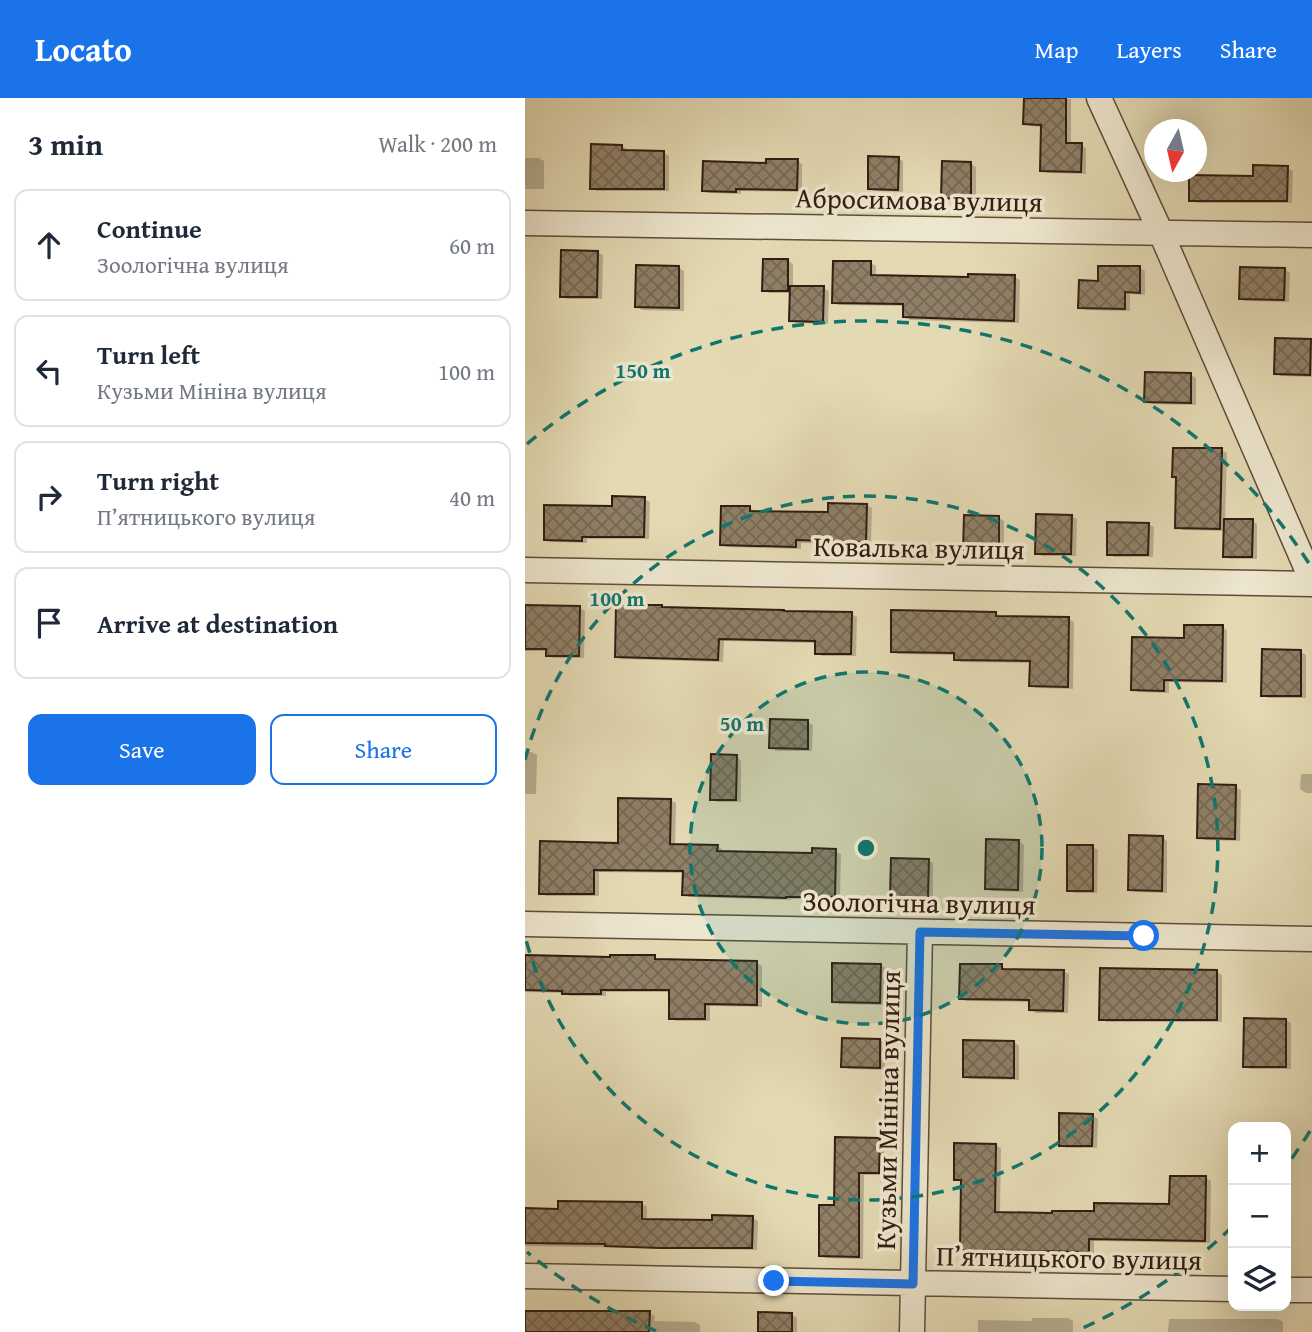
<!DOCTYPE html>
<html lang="en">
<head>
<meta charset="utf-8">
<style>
  :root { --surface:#fff; --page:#f6f6f7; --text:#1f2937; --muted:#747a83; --line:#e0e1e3; --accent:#1a73e8 }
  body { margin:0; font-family:"Gentium Book Plus",serif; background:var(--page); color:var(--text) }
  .controls { position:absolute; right:21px; bottom:21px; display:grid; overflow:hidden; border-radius:14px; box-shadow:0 7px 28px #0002 }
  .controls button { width:63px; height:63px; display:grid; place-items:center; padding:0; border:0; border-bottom:2px solid var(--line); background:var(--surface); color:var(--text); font:35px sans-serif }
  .compass { position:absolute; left:619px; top:21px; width:63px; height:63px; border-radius:50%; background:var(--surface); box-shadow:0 7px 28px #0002; rotate:188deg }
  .stop { position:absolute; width:21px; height:21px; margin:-16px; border:5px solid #1a73e8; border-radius:50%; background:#fff }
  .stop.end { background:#1a73e8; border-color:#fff; box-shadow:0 2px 7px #0008 }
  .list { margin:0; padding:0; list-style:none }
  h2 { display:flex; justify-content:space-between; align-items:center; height:91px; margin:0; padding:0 28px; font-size:30px }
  h2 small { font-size:23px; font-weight:400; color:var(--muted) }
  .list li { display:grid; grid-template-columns:46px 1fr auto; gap:21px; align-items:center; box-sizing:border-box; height:112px; margin:0 14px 14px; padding:0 14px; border:2px solid var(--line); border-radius:14px }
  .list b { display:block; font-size:26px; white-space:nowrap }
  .list p { margin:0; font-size:23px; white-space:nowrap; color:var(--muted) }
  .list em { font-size:23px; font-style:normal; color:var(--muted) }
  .actions { display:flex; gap:14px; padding:21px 28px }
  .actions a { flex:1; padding:16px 0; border:2px solid var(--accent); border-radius:14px; text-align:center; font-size:24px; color:var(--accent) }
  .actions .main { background:var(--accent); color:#fff }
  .icon { flex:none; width:38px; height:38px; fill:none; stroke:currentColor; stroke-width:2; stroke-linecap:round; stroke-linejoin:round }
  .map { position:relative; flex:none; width:787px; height:1234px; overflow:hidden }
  header { display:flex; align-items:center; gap:42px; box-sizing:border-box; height:98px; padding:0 35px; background:var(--accent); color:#fff }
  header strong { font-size:33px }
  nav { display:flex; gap:38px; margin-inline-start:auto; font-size:24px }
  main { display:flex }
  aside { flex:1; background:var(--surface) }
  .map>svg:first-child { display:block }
  .shadow { fill:#0003 }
  .building { fill:url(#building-cross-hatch); stroke:#331d12; stroke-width:2 }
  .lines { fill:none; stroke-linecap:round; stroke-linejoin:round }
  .street-casing { stroke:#5f4c3a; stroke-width:27 }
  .street { stroke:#ede6ce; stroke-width:24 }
  .route { stroke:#1a73e8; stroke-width:9 }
  .ring { fill:none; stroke:#0f766e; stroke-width:3.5; stroke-dasharray:12 9 }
  .labels { text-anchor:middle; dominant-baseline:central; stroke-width:7; stroke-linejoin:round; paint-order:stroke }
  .street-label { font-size:28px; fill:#331d12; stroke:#ede6ce }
  .centre { fill:#0f766e; stroke:#ede6ce; stroke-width:3.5 }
  .ring-label { font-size:21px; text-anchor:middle; font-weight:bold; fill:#0f766e; stroke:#ede6ce; stroke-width:7; stroke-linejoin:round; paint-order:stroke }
</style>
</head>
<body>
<header>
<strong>Locato</strong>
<nav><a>Map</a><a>Layers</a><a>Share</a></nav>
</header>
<main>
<aside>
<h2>3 min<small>Walk · 200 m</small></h2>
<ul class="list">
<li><svg class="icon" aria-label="ahead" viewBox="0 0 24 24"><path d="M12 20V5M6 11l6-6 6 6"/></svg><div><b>Continue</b><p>Зоологічна вулиця</p></div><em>60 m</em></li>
<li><svg class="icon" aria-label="left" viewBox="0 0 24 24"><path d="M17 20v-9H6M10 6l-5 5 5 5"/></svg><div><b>Turn left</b><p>Кузьми Мініна вулиця</p></div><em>100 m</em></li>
<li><svg class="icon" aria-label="right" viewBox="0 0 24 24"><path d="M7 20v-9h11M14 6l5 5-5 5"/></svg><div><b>Turn right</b><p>П’ятницького вулиця</p></div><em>40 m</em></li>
<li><svg class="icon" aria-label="arrive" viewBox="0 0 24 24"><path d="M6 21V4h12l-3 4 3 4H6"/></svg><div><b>Arrive at destination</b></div></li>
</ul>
<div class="actions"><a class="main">Save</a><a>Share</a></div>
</aside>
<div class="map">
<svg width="787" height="1234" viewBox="0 0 787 1234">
  <defs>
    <pattern id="building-cross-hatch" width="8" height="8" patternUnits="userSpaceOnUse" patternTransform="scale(1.75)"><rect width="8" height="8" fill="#8f7f66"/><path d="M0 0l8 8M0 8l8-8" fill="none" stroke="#756753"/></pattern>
  </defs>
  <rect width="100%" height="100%" fill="#e3d9b3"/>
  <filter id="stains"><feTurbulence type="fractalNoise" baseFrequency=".00286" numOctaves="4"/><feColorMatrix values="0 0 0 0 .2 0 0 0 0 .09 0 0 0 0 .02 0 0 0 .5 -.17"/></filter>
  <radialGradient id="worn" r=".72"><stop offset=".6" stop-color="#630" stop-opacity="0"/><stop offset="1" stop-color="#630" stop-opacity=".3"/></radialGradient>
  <!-- shadow -->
  <path class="shadow" d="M 501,0 L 546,1 L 546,46 L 556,47 L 561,50 L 561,76 L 522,75 L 517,72 L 518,29 L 505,28 L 500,25 Z
    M 97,48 L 102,51 L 102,54 L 139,55 L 144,58 L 144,93 L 72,93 L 67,90 Z
    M 0,60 L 14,60 L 19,63 L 19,91 L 0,91 Z
    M 373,60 L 378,63 L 378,94 L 350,93 L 344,90 Z
    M 272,63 L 277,66 L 277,94 L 216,93 L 216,96 L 184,95 L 179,92 L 243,66 Z
    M 446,66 L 451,69 L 451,103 L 424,102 L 418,99 Z
    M 762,70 L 768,73 L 767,105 L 671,105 L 666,102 Z
    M 72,154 L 78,157 L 77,201 L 42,201 L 37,198 Z
    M 263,163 L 268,166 L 268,190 L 298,190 L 304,193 L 303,226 L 271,225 L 266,222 L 266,195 L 244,195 L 239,192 Z
    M 346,165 L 351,168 L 351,179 L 445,180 L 489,179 L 495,182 L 494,225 L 385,222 L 379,218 L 380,208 L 314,207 L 308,204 Z
    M 154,170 L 159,173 L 159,213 L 117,212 L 112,208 Z
    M 615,170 L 620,173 L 620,197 L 605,196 L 605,213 L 560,212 L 555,209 L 574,184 Z
    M 759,171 L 765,175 L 764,204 L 721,203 L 716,200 Z
    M 786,243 L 787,244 L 787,279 L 756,278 L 751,275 Z
    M 666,277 L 671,280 L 671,307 L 626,306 L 621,303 Z
    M 696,352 L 702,355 L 700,423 L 727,423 L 732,426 L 732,461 L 705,461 L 700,458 L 700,433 L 658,432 L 652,429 L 653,380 L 649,378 Z
    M 119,401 L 125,404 L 124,441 L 62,441 L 62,445 L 26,444 L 20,441 L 89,410 Z
    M 341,407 L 347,410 L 346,446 L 276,445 L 276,451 L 202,449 L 197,446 L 225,410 L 230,413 L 305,416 Z
    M 546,418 L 552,421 L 551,458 L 517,458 L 512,455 Z
    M 474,420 L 479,423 L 479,455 L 445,455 L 440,452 Z
    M 623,426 L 629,429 L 628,459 L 589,459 L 583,456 Z
    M 0,508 L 55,510 L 60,513 L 59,560 L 28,560 L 23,557 L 23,553 L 0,553 Z
    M 326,516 L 332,519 L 331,558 L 297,558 L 292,555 L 292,545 L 199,543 L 198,564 L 97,561 L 92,558 Z
    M 470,516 L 477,519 L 543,521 L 549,524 L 548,591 L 511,590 L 506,587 L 506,565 L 436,564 L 431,561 L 431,557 L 373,556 L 367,553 Z
    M 697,529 L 702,532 L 702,585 L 644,584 L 644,595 L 613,594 L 608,591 L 661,542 Z
    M 776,554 L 781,557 L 781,600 L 743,600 L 738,597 Z
    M 282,624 L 288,627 L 287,653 L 251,653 L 246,649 Z
    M 0,654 L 6,654 L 12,657 L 11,696 L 0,696 Z
    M 211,659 L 216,662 L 216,704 L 192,704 L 187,701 Z
    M 776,676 L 787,676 L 787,695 L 781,695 L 775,691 Z
    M 710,689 L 716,692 L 715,743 L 680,742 L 674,739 Z
    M 145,702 L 151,705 L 150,748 L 192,748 L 197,751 L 197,755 L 288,757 L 310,753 L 316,756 L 315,801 L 266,801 L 266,802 L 164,799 L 159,796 L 159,775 L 74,774 L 74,798 L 21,798 L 15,795 L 94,747 Z
    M 637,739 L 642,743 L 642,795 L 610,794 L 605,791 Z
    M 494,743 L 499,747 L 498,794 L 467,793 L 462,790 Z
    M 568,749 L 573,752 L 572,795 L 549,795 L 543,792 Z
    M 403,762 L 408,765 L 408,802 L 372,801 L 367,798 Z
    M 0,859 L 87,861 L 130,859 L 136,862 L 232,865 L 237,868 L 237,909 L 185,908 L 185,923 L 151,923 L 146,920 L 146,894 L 81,894 L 81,898 L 45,898 L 40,895 L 0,894 Z
    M 355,867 L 361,870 L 360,907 L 314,906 L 309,903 Z
    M 476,868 L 482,871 L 482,873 L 538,873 L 544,876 L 543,915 L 511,915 L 506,911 L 506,904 L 441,903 L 436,900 Z
    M 692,874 L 697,877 L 697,924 L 582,924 L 576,921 Z
    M 761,922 L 766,925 L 766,971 L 725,971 L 720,968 Z
    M 355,942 L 360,945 L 360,972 L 324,971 L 318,968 Z
    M 489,944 L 494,948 L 494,982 L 445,981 L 440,978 Z
    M 568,1018 L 573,1021 L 572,1050 L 541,1050 L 536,1047 Z
    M 354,1041 L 359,1044 L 359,1077 L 339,1077 L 338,1161 L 301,1160 L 295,1157 L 311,1109 Z
    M 470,1047 L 476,1050 L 475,1116 L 571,1115 L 646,1107 L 681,1080 L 686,1083 L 685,1145 L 569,1143 L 569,1156 L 442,1154 L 436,1151 L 437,1084 L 430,1081 Z
    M 35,1105 L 117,1106 L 122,1109 L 122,1123 L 189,1123 L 228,1120 L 233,1123 L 232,1152 L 0,1148 L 0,1112 L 35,1112 Z
    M 761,1113 L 764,1115 L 764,1158 L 761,1158 Z
    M 0,1215 L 124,1215 L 130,1218 L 129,1223 L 170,1224 L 175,1227 L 175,1234 L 0,1234 Z
    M 267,1217 L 272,1220 L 272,1234 L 235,1234 Z
    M 507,1220 L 543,1220 L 548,1223 L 548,1234 L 453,1234 L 453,1222 L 507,1223 Z
    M 644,1221 L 753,1221 L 758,1224 L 758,1234 L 643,1234 Z"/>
  <!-- building -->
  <path class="building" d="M 499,0 L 541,0 L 541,45 L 557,45 L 556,74 L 515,73 L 516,27 L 498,26 Z
    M 66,46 L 97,47 L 97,52 L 139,53 L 139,91 L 65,91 Z
    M 343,58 L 374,59 L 373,92 L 343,91 Z
    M 241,61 L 273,61 L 272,92 L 211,91 L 211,94 L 177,93 L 178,63 L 241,65 Z
    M 417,63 L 446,64 L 446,101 L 416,100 Z
    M 728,67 L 763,68 L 762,103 L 664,103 L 664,77 L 728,78 Z
    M 36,152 L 73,153 L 72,199 L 35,199 Z
    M 238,161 L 263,161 L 263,193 L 237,193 Z
    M 308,163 L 346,163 L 346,177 L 443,179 L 443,176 L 490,177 L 489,223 L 378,219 L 378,206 L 307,205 Z
    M 111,167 L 154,168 L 154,210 L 110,209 Z
    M 573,168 L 615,168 L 615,195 L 600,194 L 600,211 L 553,210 L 554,182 L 573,183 Z
    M 715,169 L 760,170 L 759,202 L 714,201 Z
    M 265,188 L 299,188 L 298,224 L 264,223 Z
    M 750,240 L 786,241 L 785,277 L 749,276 Z
    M 620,274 L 666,275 L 666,305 L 619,304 Z
    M 648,350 L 697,350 L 695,431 L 650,430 L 651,379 L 647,379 Z
    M 87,398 L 120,399 L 119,439 L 57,439 L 57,443 L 19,442 L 19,407 L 87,408 Z
    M 303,405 L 342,406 L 341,444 L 271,442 L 271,449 L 195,447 L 196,408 L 225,408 L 225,413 L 303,414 Z
    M 511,416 L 547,417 L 546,456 L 510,456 Z
    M 439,417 L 474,418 L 474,453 L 438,453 Z
    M 699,421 L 728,421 L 727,459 L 698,459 Z
    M 582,424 L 624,425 L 623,457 L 582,457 Z
    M 0,507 L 55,508 L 54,558 L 21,558 L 21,551 L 0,551 Z
    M 91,507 L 137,507 L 137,509 L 259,512 L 259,513 L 327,514 L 326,556 L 290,556 L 290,543 L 194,541 L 193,562 L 90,559 Z
    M 366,512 L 471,514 L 471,518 L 544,519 L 543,589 L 504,588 L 505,563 L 429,562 L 429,555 L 366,554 Z
    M 659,527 L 698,527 L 697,583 L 639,582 L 639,593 L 606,592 L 607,539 L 659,540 Z
    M 737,551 L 776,552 L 776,598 L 736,598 Z
    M 245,621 L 283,622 L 283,651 L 244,650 Z
    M 186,656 L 212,657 L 211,702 L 185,702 Z
    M 673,686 L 711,687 L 710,741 L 672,740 Z
    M 93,700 L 146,701 L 145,746 L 193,747 L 192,753 L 287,755 L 287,750 L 311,751 L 310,799 L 261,799 L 261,800 L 157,797 L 158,773 L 69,772 L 69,796 L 14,796 L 15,743 L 93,745 Z
    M 604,737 L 638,738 L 637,793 L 603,792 Z
    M 461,741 L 494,742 L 493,792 L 460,791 Z
    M 542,747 L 568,747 L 568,793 L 542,793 Z
    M 366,760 L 404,761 L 403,800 L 365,799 Z
    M 0,857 L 85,859 L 85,857 L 130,857 L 130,861 L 232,863 L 232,907 L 180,906 L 180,921 L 144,921 L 144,892 L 76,892 L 76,896 L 37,896 L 37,893 L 0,892 Z
    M 307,865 L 356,866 L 355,905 L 307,904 Z
    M 435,866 L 477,866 L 477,871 L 539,872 L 538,913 L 504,912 L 504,902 L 434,901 Z
    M 575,870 L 692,872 L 692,922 L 574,922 Z
    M 719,920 L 761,921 L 761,969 L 718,969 Z
    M 317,940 L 355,941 L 355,970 L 316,969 Z
    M 438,942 L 489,943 L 489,980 L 438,979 Z
    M 534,1015 L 568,1016 L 567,1048 L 534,1048 Z
    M 310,1039 L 355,1040 L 354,1075 L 334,1075 L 334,1159 L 294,1158 L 294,1107 L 309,1107 Z
    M 429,1045 L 471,1046 L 470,1114 L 527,1115 L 527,1113 L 569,1113 L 569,1105 L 644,1106 L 645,1078 L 681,1078 L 680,1143 L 564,1141 L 564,1154 L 435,1152 L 436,1082 L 429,1082 Z
    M 33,1103 L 117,1104 L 117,1121 L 187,1122 L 187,1117 L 228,1118 L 227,1150 L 135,1150 L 80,1148 L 80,1146 L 0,1145 L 0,1110 L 33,1111 Z
    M 0,1213 L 125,1213 L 124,1234 L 0,1234 Z
    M 233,1214 L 267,1215 L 267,1234 L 233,1234 Z"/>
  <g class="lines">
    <defs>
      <path id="street" d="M 574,0 L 636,135 L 787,483
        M 0,125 L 787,137
        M 0,472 L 787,486
        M 0,826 L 787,841
        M 0,1178 L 708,1191
        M 761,1192 L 787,1192
        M 387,1234 L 395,834"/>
    </defs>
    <!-- street casing -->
    <use href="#street" class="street-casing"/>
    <!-- street -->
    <use href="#street" class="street"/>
  </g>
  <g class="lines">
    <!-- route -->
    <path class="route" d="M 249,1183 L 388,1186 L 395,834 L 619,838"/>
  </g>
  <!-- distance rings -->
  <circle cx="341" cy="750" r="176" fill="#0f766e" fill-opacity=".12"/>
  <g class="ring">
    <circle cx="341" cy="750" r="176"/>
    <path d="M0 662A352 352 0 1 1 0 838"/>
    <path d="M785 1033A527 527 0 0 1 762 1067M707 1129A527 527 0 0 1 551 1233M131 1233A527 527 0 0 1 2 1154M2 346A527 527 0 0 1 785 467"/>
  </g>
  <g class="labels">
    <!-- street labels -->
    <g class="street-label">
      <text transform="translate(394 101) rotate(1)">Абросимова вулиця</text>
      <text transform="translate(394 449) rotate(1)">Ковалька вулиця</text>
      <text transform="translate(394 804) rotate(1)">Зоологічна вулиця</text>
      <text transform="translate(362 1012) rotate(-89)">Кузьми Мініна вулиця</text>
      <text transform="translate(544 1159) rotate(1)">П’ятницького вулиця</text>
    </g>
  </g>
  <circle cx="341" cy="750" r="10" class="centre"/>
  <g class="ring-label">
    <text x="118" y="280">150 m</text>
    <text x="92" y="508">100 m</text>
    <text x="217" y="633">50 m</text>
  </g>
  <rect width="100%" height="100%" filter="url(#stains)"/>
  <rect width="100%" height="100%" fill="url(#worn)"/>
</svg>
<div class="controls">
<button>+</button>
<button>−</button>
<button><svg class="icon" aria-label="layers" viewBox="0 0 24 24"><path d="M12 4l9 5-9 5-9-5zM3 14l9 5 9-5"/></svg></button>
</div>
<svg class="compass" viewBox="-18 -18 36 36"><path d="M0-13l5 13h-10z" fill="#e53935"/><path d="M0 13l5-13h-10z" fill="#747a83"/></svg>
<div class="stop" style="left:619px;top:838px"></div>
<div class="stop end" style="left:249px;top:1183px"></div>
</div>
</main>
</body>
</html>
